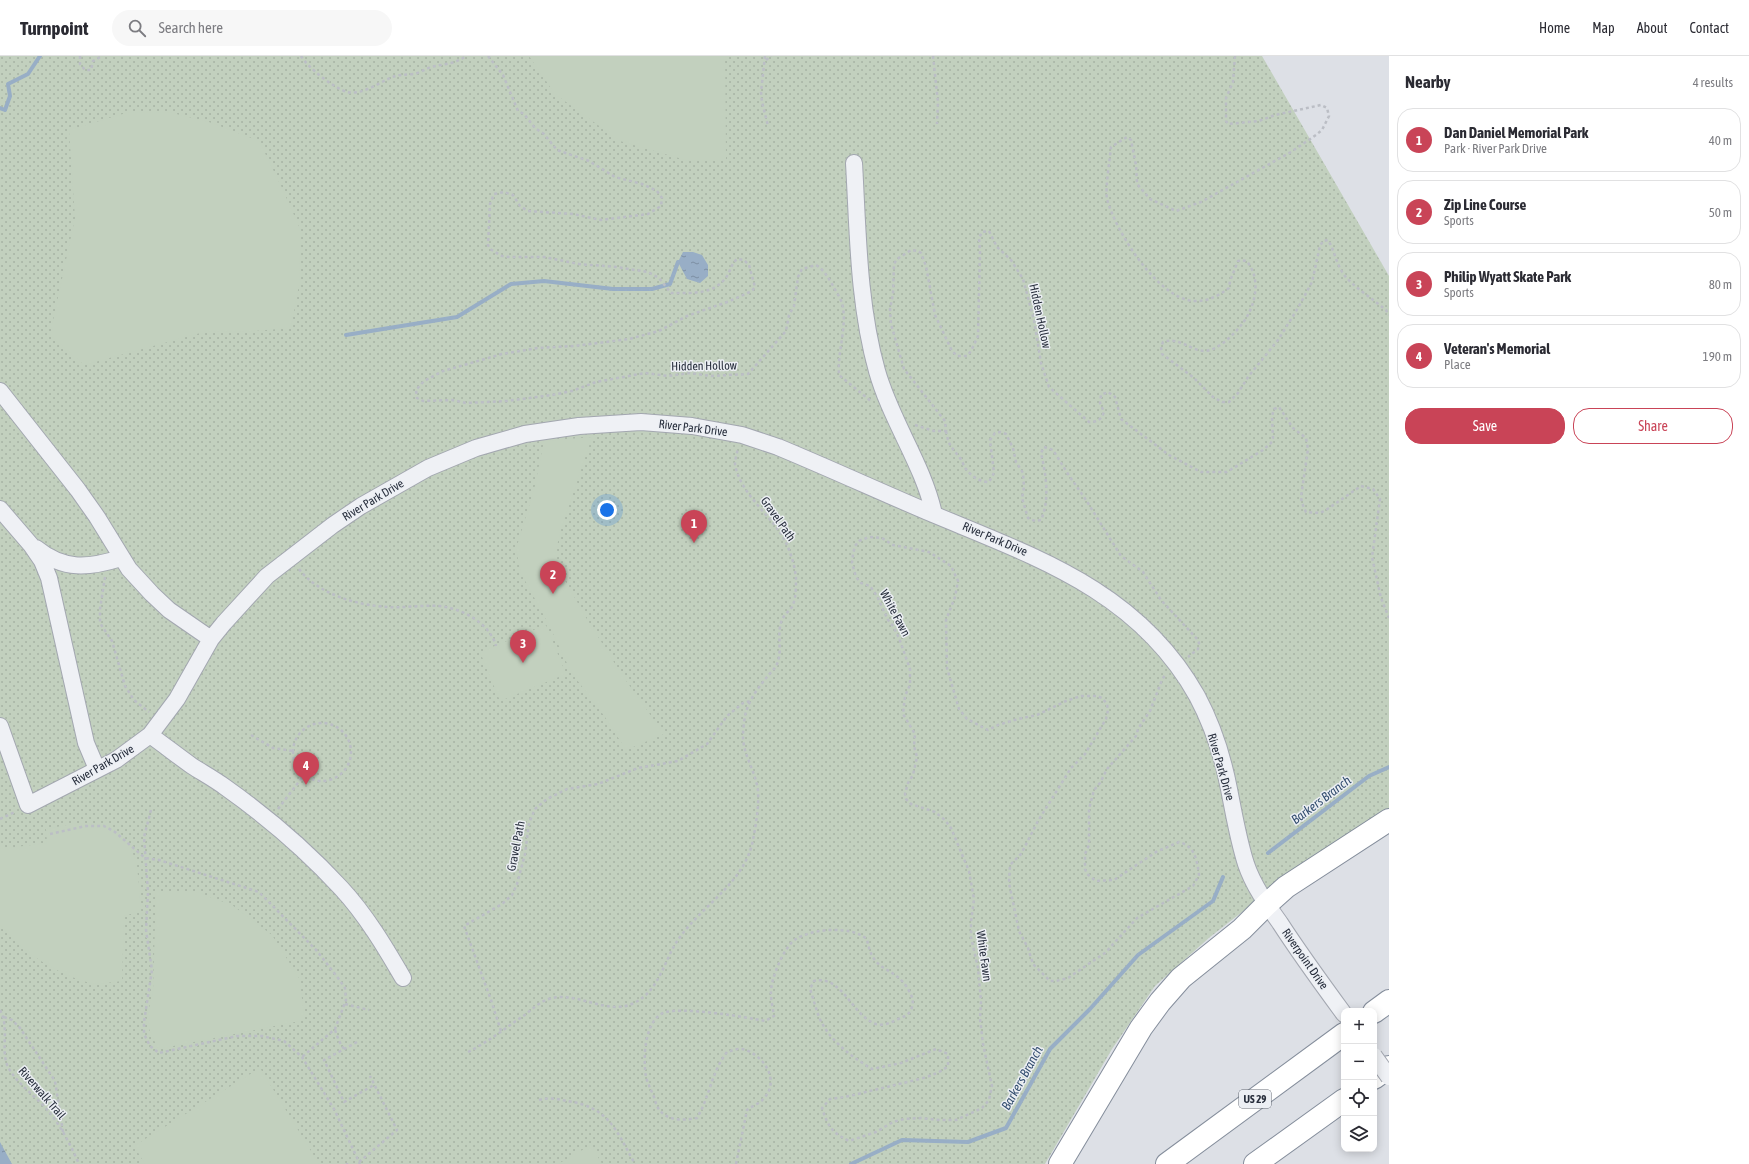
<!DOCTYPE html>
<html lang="en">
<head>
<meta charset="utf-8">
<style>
  :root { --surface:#fff; --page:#f7f7f7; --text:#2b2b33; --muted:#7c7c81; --line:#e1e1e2; --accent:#c94457 }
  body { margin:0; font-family:"Asap Condensed",sans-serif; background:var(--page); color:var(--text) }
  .controls { position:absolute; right:12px; bottom:12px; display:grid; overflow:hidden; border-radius:8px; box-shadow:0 2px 10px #0003 }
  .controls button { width:36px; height:36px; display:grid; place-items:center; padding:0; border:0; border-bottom:1px solid var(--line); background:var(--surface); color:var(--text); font:20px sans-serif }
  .you { position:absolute; left:607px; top:454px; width:14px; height:14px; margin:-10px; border:3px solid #fff; border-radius:50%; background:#1a73e8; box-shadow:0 0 0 6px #1a73e833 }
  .badge { display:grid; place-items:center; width:26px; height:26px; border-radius:50%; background:var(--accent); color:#fff; font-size:13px; font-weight:700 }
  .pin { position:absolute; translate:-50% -33px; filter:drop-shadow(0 1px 2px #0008) }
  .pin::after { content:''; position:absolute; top:21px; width:14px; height:12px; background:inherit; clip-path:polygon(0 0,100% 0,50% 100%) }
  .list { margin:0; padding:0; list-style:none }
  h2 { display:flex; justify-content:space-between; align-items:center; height:52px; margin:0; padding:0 16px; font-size:17px }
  h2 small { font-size:13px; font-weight:400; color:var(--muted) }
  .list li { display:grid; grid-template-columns:26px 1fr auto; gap:12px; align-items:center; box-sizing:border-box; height:64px; margin:0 8px 8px; padding:0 8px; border:1px solid var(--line); border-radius:16px }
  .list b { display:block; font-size:15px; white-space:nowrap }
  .list p { margin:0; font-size:13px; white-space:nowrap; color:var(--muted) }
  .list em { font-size:13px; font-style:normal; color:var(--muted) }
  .actions { display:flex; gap:8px; padding:12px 16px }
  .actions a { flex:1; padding:9px 0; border:1px solid var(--accent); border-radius:16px; text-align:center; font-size:14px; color:var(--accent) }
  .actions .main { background:var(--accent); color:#fff }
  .icon { flex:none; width:22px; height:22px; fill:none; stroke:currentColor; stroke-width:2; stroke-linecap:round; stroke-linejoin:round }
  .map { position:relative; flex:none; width:1389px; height:1108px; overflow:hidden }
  header { display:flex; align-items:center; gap:24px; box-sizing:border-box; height:56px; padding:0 20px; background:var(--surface); border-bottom:1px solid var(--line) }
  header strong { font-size:19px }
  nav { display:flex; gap:22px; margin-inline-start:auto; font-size:14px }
  .search { width:280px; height:36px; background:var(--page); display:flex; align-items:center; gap:10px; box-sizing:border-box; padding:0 14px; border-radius:22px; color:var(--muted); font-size:15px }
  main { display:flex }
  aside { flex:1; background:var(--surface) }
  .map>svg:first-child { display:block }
  .park { fill:url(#park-dots) }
  .pitch { fill:#c2d0be }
  .water { fill:url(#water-ripples) }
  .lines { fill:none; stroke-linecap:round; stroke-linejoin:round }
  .stream { stroke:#98aec6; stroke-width:4 }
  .minor-casing { stroke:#a3a7b0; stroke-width:18 }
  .highway-casing { stroke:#858e9c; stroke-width:24 }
  .path { stroke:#bbbec5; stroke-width:2.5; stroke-dasharray:3 3; stroke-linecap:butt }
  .minor { stroke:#eff1f5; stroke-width:16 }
  .highway { stroke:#fff; stroke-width:22 }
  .minor-bridge-casing { stroke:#a3a7b0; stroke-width:18; stroke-linecap:butt }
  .minor-bridge { stroke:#eff1f5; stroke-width:16 }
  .labels { text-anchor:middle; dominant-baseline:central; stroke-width:3; stroke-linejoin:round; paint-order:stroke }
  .shield { fill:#eceff4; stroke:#626873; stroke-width:1 }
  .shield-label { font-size:11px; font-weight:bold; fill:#272e3c }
  .street-label { font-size:12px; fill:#272e3c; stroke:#eceff4 }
  .water-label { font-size:13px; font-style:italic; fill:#324d6e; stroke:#eceff4 }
</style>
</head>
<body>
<header>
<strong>Turnpoint</strong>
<div class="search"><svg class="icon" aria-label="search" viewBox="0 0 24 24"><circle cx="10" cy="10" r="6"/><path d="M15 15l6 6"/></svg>Search here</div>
<nav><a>Home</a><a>Map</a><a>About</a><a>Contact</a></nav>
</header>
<main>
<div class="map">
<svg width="1389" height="1108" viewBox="0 0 1389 1108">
  <defs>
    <pattern id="park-dots" width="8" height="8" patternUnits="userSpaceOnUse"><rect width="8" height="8" fill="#c2d0be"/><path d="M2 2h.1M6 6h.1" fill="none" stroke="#a7b3a4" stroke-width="1.8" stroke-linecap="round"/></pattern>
    <pattern id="water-ripples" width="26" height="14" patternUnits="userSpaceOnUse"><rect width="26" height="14" fill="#98aec6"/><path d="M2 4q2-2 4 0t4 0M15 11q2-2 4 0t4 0" fill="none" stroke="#7c8ea2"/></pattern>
  </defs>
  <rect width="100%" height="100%" fill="#dde0e6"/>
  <!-- park -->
  <path class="park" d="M 0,0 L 1262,0 L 1389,220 L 1389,755 L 1304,808 L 1210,881 L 1155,930 L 1112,993 L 1045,1108 L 6,1108 L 0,1098 Z"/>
  <!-- pitch -->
  <path class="pitch" d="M 529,0 L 725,0 L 726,104 L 689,105 L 620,85 L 555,38 Z
    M 168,56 L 209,66 L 259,85 L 282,132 L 301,175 L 299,229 L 291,272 L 254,275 L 204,276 L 84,309 L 50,279 L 75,162 L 69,74 L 126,57 Z
    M 592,381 L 560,476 L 554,505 L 585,560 L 622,619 L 664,678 L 626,694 L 605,661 L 571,616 L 550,571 L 521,517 L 516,493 L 534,434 L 544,385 Z
    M 546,569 L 566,618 L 500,645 L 480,596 Z
    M 77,767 C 84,768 105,767 110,770 C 141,788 138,824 141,855 L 124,860 L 122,925 C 112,926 100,929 91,927 C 60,920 18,894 0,868 L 0,793 L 47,787 L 46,773 Z
    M 156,836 L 196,836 L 232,849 L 272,879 L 299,922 L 305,964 L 158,993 L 146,966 L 153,935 Z
    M 260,1012 L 319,1108 L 145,1108 L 134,1090 Z
    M 591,1089 L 602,1108 L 558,1108 Z"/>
  <!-- water -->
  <path class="water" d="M 683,196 L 693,196 L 702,199 L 708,209 L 708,220 L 700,227 L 687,223 L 678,206 Z
    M 0,1086 L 12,1108 L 0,1108 Z"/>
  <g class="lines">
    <!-- stream -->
    <path class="stream" d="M 0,52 L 5,54 L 10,40 L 8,28 L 28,18 L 40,0
      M 346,279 L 457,261 L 511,228 L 544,225 L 613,233 L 652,233 L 670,228 L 678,206
      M 1268,797 L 1369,720 L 1389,711
      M 851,1108 L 902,1084 L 968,1086 L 1006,1072 L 1050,993 L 1090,953 L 1138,899 L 1213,845 L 1223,821"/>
    <defs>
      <path id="minor" d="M 854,107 C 858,176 858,247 877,315 C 891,365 923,408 934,458
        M 0,335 L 78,434 L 97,461 L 129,513 L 152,538 L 169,554 L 211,583
        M 0,453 L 31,489 L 42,505 L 49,522 L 86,687 L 97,713
        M 36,492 C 64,515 89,512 121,502
        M 0,670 L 28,749 L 116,704 L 150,679 L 177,643 L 211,583 L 224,567 L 267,520 L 333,469 L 361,450 L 428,412 L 476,392 L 525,378 L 579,370 L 641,366 L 692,370 L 742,379 L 778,391 C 831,413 883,437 935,459 C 1038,502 1139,536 1197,640 C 1212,668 1223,702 1229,733 C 1234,758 1238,783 1246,808 C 1253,829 1267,849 1280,867 C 1300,898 1322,928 1344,958
        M 150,679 C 164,689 178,700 192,710 C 203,717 214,723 225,731 C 266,760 307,795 341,832 C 366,859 385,891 403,922"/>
      <path id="highway" d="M 1374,956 L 1389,945
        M 1374,1022 L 1389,1011
        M 1060,1108 L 1141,972 L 1160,946 L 1181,922 L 1242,873 L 1267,848 L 1286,831 L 1389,764
        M 1167,1108 L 1344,978
        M 1255,1108 L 1344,1044"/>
    </defs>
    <!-- minor casing -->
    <use href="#minor" class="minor-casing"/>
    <!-- highway casing -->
    <use href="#highway" class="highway-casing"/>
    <!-- path -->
    <path class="path" d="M 80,0 L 80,8 L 85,14 L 91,14 L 93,5 L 102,0
      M 301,0 C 308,12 334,32 347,36 C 362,39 377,28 390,22 C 398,18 405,19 414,18 C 420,17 425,13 431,11 C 443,8 456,8 466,0
      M 488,0 L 503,19 L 518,55 L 524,58 L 535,72 L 544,78 L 557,94 L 589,105 L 615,121 L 642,128 L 657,135 L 662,142 L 661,150 L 648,158 L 601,164 L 573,158 L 528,155 L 520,150 L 513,139 L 504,136 L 494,138 L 490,148 L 488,189 L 490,193 L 502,200 L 509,201 L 544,201 L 579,208 L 616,211 L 648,216 L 659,222 L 671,237 C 689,237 711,239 724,224 C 730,218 730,209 737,203 L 744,204 L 749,209 L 755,231 L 752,235 L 730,245 L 687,260 L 659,275 L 629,283 L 574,290 L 537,292 L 502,298 L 443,315 L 424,325 L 416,334 L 417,342 L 423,345 L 452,344 L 466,347 L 507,345 L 552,339 L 572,335 L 596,326 L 645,317 L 668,320 L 690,317 L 711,320 L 748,318 L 786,275 L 789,259 L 794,250 L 798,221 L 802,213 L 816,209 C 824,214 827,220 832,228 C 835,234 840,241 842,247 C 848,269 837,296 839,319 L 872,346
      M 765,0 L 761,36 L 762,46 L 768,70
      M 933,0 L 938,46 L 937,68
      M 1235,0 L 1233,26 L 1226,42 L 1226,65 L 1228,68 L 1259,65 L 1275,59 L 1321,49 L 1327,52 L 1329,60 L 1322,74 L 1316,79 L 1291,96 L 1201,146 L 1176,155 L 1150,143 L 1137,128 L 1136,109 L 1131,84 L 1127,81 L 1111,91 C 1110,103 1105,132 1107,143 C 1115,174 1157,242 1193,245 C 1207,246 1218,240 1229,232 L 1230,225 L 1238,205 C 1245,204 1247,204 1250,210 C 1261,227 1254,253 1242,268 C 1235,277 1225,287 1215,292 C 1196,303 1183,279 1163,286 L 1161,291 L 1162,298 L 1194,322 L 1213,341 L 1222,346 L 1229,346 L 1238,337 L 1248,321 L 1278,284 L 1298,252 L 1312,226 L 1320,190 L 1323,185 L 1328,184 C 1335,195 1336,209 1345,220 C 1355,232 1373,243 1386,254 L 1389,259
      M 766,4 L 771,0
      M 915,369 L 934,375 L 946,375 L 945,365 L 904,313 L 891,268 L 890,253 L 893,238 L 894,208 L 897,203 L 911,194 L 918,195 L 921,197 L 926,210 L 935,259 L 952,295 L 957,300 L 967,300 L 971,295 L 978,280 L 980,196 L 979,182 L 982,176 L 989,175 L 997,191 L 1011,204 L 1023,223 L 1034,264 L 1041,307 L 1049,331 L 1089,366 C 1097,366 1101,364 1104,356 L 1100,347 L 1101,339 L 1108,336 L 1115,341 L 1121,363 L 1169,399 L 1201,416 L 1227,416 L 1263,394 L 1271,387 L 1273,382 L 1272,360 L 1274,353 L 1279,351 L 1293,372 L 1306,382 L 1308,393 L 1301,441 L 1302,447 L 1306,456 L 1320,457 L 1326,454 L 1361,430 L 1373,433 L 1380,443 L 1372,501 L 1381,542 L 1389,562
      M 946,375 C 949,391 951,390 960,402 C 963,405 963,410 966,413 C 971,420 980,426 989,426 L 994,417 L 990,384 L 995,377 L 1000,376 L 1006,378 L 1013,392 L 1016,406 L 1023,417 L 1024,431 L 1022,442 L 1028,462 L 1035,465 L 1041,464 C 1050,443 1046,419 1041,397 L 1044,391 L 1053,394 L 1068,418 L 1086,444 L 1121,500 L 1143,516 L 1161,544 L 1198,584 L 1199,587 L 1198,593 L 1188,601
      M 299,513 C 318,538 356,549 387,551 C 404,552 421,549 439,550 C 461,552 490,567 496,590
      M 105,521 L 100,553 L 100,567 L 112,585 L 125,630 L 134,644 L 149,656
      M293 696a29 29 0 1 1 58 0a29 29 0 1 1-58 0Z
      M 251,679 L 273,692 L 293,695
      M 278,753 L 304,719
      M 151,754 L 144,781 L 148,836 L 146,874 L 152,914 L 144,966 L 144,978 L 150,990 L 159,997 L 237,980 L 262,980 L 284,985 L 302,1001 L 334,1053 L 360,1108
      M 0,763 L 15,756
      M 50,778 L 86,770 L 104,770 L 115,776 L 145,802 L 159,804 L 259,836 L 317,895 L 338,922 L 345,932 L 346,944 L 335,973 L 302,1001
      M 345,948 L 369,954
      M 0,954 C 10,972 0,994 8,1011 C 17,1028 38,1042 50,1057 C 62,1072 71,1090 79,1108
      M 4,961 L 12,964 L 20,972 L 55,1025 L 63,1076
      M 335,974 L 339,985 L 344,993
      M 501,975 L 491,944 L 464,870 L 502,848 L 512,839 L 517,828 L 525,798 L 529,767 L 535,753 L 547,743 L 567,733 L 598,728 L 638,712 L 678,705 L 707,688 L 727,660 L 743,647 L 750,645
      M 357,986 L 324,1004 L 344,1046 L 374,1029
      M 468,996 C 488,986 507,971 526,958 C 532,953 539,947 546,944 C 574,932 606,961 634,947 C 661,934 664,902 680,881 C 704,848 745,826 753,784 C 756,768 759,751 758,735 C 756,716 743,699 743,680 C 743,674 744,666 745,660 C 748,645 758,632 767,621 C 770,617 775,613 777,608 C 783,594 776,578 782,564 C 784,559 789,555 792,551 C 796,543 796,531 796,522 C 795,511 791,497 786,487 C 774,461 740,439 735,408 C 735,403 737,397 738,392
      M 539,1044 C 548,1041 558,1043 567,1045 C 609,1051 616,1074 635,1108
      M 359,1106 L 397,1074 L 370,1020
      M 347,1107 L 347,1108
      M 736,1108 L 747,1054 C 752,1050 761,1047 765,1041 C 780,1023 763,998 742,993 C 737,992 732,995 727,996 C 711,1017 710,1040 697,1062 C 686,1064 674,1065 665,1059 C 658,1055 656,1048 654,1041 C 651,1034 648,1028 646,1021 C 643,1003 644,966 663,957 C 679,950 746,961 765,965 L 774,960 C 773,953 771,945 771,938 C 770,924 784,890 796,883 C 806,877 821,874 832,874 C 846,874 856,875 867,883 C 873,920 895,908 909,935 C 913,942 914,946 911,954 C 908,960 902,961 896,964 C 890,967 883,970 876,968 C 852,960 842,918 814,925 L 810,933 C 814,944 817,959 823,969 C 834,988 854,1002 872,1013 L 901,1007 L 936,993 L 948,998 L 948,1010 C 935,1022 904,1026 887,1031 C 868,1035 850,1041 830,1043 L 822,1052 C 828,1070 831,1076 849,1085 L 876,1076 L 893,1066 L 904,1063 L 921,1062 L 939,1064 L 956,1064 L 982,1052 L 989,1044 L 992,1030 L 983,988 L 980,963 L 981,945 L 978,912 L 971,881 L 971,866 L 974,843 L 969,815 L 951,772 L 945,764 L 935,756 L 911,748 L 906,743 L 905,738 L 908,727 L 913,719 L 917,701 L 914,690 L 915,678 L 903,658 L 905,640 L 910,629 L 910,613 L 899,582 L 893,570 L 888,564 L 877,540 L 870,530 L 861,527 L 856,521 L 852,507 L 853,498 L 855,490 L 859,485 L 869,481 L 882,482 L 893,489 L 929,496 L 951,510 L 958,525 L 955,541 L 946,564 L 947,612 L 959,653 L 967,663 L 988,674 L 998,669 L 1018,663 L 1037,659 L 1066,645 L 1081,640 L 1097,640 L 1102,642 L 1107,648 L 1108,654 L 1106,663 L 1085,698 L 1071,712 L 1038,765 L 1021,798 L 1010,809 L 1009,827 L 1019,875 L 1028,892 L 1033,908 L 1050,925 L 1056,925 L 1068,922 L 1090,907 L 1105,897 L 1137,862 L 1193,830 L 1199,819 C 1197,804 1195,790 1179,786 L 1156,796 L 1114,824 L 1096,825 L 1087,818 L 1085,813 L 1085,798 L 1089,789 L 1089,753 L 1094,734 L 1100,727 L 1107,713 L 1136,680 L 1138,673 L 1150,655 L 1162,624 L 1165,619"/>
    <!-- minor -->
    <use href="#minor" class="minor"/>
    <!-- highway -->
    <use href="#highway" class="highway"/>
    <defs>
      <path id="minor-bridge" d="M 1374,1000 L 1389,1021"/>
    </defs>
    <!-- minor-bridge casing -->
    <use href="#minor-bridge" class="minor-bridge-casing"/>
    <!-- minor-bridge -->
    <use href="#minor-bridge" class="minor-bridge"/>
  </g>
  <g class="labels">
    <!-- shield labels -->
    <rect class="shield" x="1239" y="1034" width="32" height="18" rx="3"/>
    <g class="shield-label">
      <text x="1255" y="1043">US 29</text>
    </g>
    <!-- street labels -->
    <g class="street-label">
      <text transform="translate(1040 260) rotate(78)">Hidden Hollow</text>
      <text transform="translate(704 310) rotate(-1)">Hidden Hollow</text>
      <text transform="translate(693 372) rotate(7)">River Park Drive</text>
      <text transform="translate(373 444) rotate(-31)">River Park Drive</text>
      <text transform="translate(778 463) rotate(55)">Gravel Path</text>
      <text transform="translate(995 483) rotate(23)">River Park Drive</text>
      <text transform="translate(895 557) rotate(62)">White Fawn</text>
      <text transform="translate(103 709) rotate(-30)">River Park Drive</text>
      <text transform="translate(1221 711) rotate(74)">River Park Drive</text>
      <text transform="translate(516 790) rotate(-79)">Gravel Path</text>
      <text transform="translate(984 900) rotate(82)">White Fawn</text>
      <text transform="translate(1305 903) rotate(55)">Riverpoint Drive</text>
      <text transform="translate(42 1037) rotate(49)">Riverwalk Trail</text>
    </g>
    <!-- water labels -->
    <g class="water-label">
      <text transform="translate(1321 744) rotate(-37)">Barkers Branch</text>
      <text transform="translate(1022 1022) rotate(-61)">Barkers Branch</text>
    </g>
  </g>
</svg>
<div class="controls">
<button>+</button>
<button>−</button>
<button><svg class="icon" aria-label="locate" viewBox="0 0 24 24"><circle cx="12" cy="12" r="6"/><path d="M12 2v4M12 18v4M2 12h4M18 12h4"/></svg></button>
<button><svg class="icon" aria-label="layers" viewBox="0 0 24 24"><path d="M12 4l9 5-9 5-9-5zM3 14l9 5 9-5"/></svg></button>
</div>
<div class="you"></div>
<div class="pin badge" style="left:694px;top:487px">1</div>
<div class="pin badge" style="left:553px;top:538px">2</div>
<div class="pin badge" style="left:523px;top:607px">3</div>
<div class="pin badge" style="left:306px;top:729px">4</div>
</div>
<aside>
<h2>Nearby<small>4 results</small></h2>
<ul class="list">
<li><span class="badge">1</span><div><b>Dan Daniel Memorial Park</b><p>Park · River Park Drive</p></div><em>40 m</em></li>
<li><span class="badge">2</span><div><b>Zip Line Course</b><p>Sports</p></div><em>50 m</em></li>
<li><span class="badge">3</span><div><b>Philip Wyatt Skate Park</b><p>Sports</p></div><em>80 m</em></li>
<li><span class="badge">4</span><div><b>Veteran's Memorial</b><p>Place</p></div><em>190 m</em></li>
</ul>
<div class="actions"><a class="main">Save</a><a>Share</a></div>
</aside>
</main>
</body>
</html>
